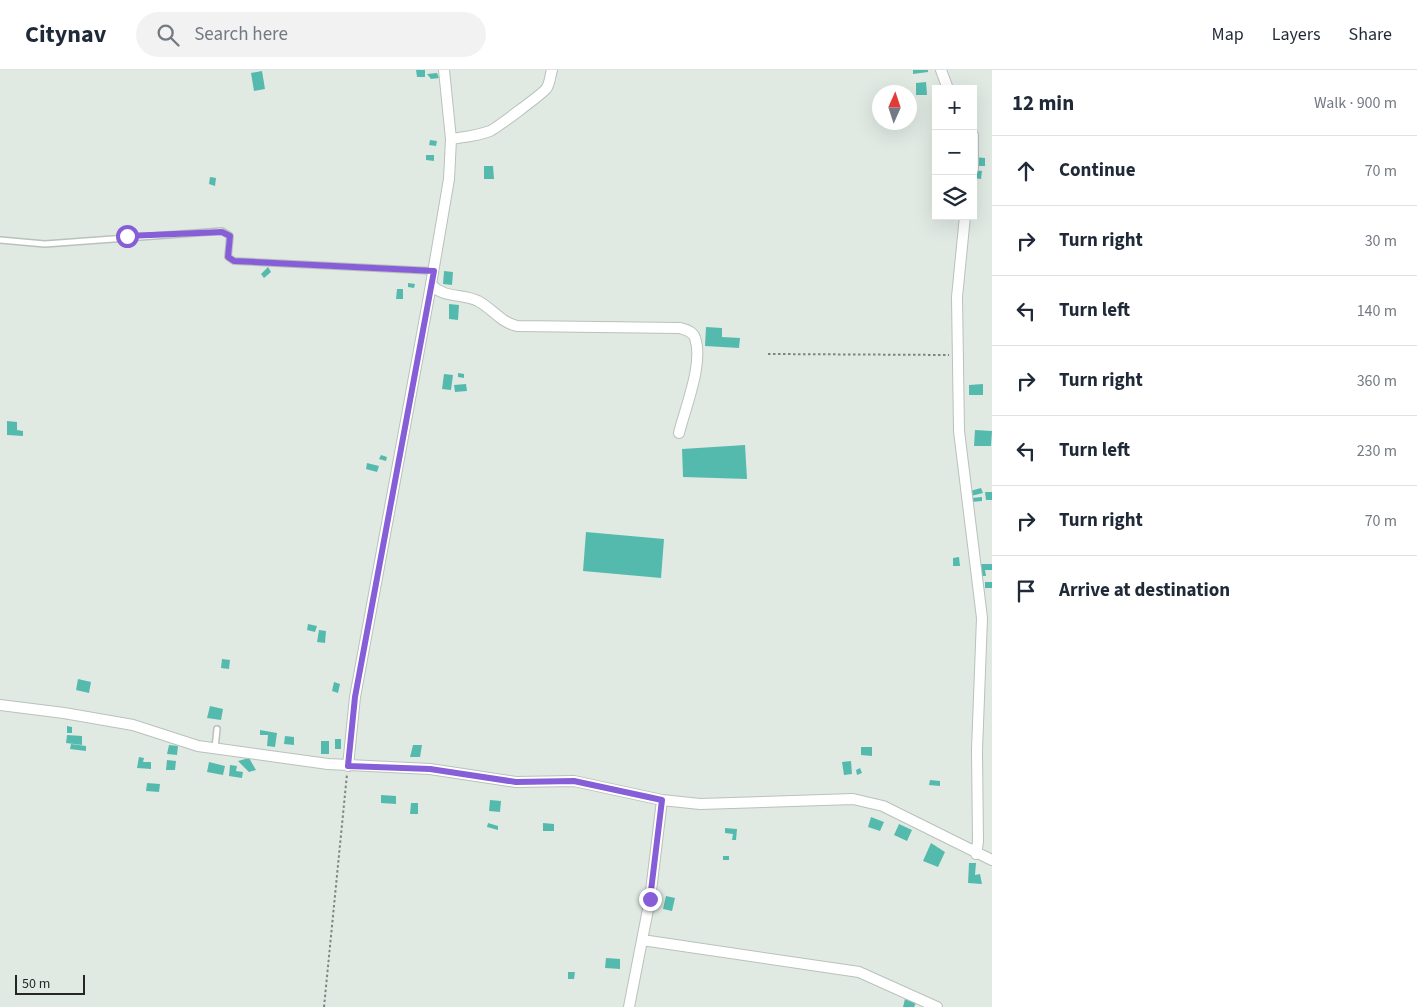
<!DOCTYPE html>
<html lang="en">
<head>
<meta charset="utf-8">
<style>
  :root { --surface:#fff; --page:#f2f2f3; --text:#1f2937; --muted:#747a83; --line:#e0e1e3 }
  body { margin:0; font-family:"Source Sans 3",sans-serif; background:var(--page); color:var(--text) }
  .controls { position:absolute; right:15px; top:15px; display:grid; overflow:hidden; border-radius:0px; box-shadow:0 5px 20px #0002 }
  .controls button { width:45px; height:45px; display:grid; place-items:center; padding:0; border:0; border-bottom:1px solid var(--line); background:var(--surface); color:var(--text); font:25px sans-serif }
  .compass { position:absolute; left:872px; top:15px; width:45px; height:45px; border-radius:50%; background:var(--surface); box-shadow:0 5px 20px #0002; rotate:3deg }
  .scale { position:absolute; left:15px; bottom:12px; width:70px; box-sizing:border-box; padding-left:5px; border:2px solid #242725; border-top:0; font-size:14px; line-height:18px; white-space:nowrap; color:#242725; -webkit-text-stroke:4px #e0eae3; paint-order:stroke }
  .stop { position:absolute; width:15px; height:15px; margin:-11px; border:4px solid #865ed8; border-radius:50%; background:#fff }
  .stop.end { background:#865ed8; border-color:#fff; box-shadow:0 1px 5px #0008 }
  .list { margin:0; padding:0; list-style:none }
  h2 { display:flex; justify-content:space-between; align-items:center; height:65px; margin:0; padding:0 20px; font-size:21px }
  h2 small { font-size:16px; font-weight:400; color:var(--muted) }
  .list li { display:grid; grid-template-columns:32px 1fr auto; gap:15px; align-items:center; box-sizing:border-box; height:70px; padding:0 20px; border-top:1px solid var(--line) }
  .list b { display:block; font-size:19px; white-space:nowrap }
  .list em { font-size:16px; font-style:normal; color:var(--muted) }
  .icon { flex:none; width:28px; height:28px; fill:none; stroke:currentColor; stroke-width:2; stroke-linecap:round; stroke-linejoin:round }
  .map { position:relative; flex:none; width:992px; height:937px; overflow:hidden }
  header { display:flex; align-items:center; gap:30px; box-sizing:border-box; height:70px; padding:0 25px; background:var(--surface); border-bottom:1px solid var(--line) }
  header strong { font-size:24px }
  nav { display:flex; gap:28px; margin-inline-start:auto; font-size:18px }
  .search { width:350px; height:45px; background:var(--page); display:flex; align-items:center; gap:12px; box-sizing:border-box; padding:0 18px; border-radius:28px; color:var(--muted); font-size:19px }
  main { display:flex }
  aside { flex:1; background:var(--surface) }
  .map>svg:first-child { display:block }
  .building { fill:#55baae }
  .lines { fill:none; stroke-linecap:round; stroke-linejoin:round }
  .service-casing { stroke:#b8c2bb; stroke-width:8 }
  .minor-casing { stroke:#b8c2bb; stroke-width:12 }
  .path { stroke:#7e8580; stroke-width:2; stroke-dasharray:2.5 2.5; stroke-linecap:butt }
  .service { stroke:#fff; stroke-width:5 }
  .minor { stroke:#fff; stroke-width:10 }
  .route { stroke:#865ed8; stroke-width:6 }
</style>
</head>
<body>
<header>
<strong>Citynav</strong>
<div class="search"><svg class="icon" aria-label="search" viewBox="0 0 24 24"><circle cx="10" cy="10" r="6"/><path d="M15 15l6 6"/></svg>Search here</div>
<nav><a>Map</a><a>Layers</a><a>Share</a></nav>
</header>
<main>
<div class="map">
<svg width="992" height="937" viewBox="0 0 992 937">
  <rect width="100%" height="100%" fill="#e0eae3"/>
  <!-- building -->
  <path class="building" d="M 416,0 L 425,0 L 425,7 L 417,7 Z
    M 913,0 L 928,0 L 928,2 L 913,4 Z
    M 262,1 L 265,19 L 254,21 L 251,3 Z
    M 437,3 L 439,8 L 431,9 L 427,4 Z
    M 926,12 L 927,25 L 916,25 L 916,13 Z
    M 430,70 L 437,71 L 436,76 L 429,75 Z
    M 426,85 L 434,85 L 434,91 L 426,90 Z
    M 974,87 L 985,88 L 985,96 L 974,96 Z
    M 484,96 L 493,96 L 494,109 L 484,109 Z
    M 973,100 L 982,101 L 981,109 L 973,108 Z
    M 210,107 L 216,108 L 215,116 L 209,114 Z
    M 268,197 L 271,202 L 264,208 L 261,204 Z
    M 444,201 L 453,202 L 452,215 L 443,214 Z
    M 408,213 L 415,214 L 414,218 L 408,217 Z
    M 397,219 L 403,219 L 403,229 L 396,229 Z
    M 449,234 L 459,235 L 458,250 L 449,249 Z
    M 706,257 L 722,258 L 722,267 L 740,268 L 739,278 L 705,276 Z
    M 458,303 L 464,304 L 464,308 L 458,307 Z
    M 444,304 L 453,305 L 451,320 L 442,319 Z
    M 466,314 L 467,321 L 455,322 L 454,315 Z
    M 983,314 L 983,325 L 969,325 L 969,315 Z
    M 7,351 L 17,352 L 17,360 L 23,361 L 23,366 L 7,365 Z
    M 975,360 L 992,361 L 991,376 L 974,376 Z
    M 745,375 L 747,409 L 683,407 L 682,379 Z
    M 381,385 L 387,387 L 386,391 L 379,389 Z
    M 367,393 L 379,396 L 377,402 L 366,399 Z
    M 981,418 L 983,423 L 971,426 L 970,421 Z
    M 985,422 L 992,422 L 992,430 L 986,430 Z
    M 982,427 L 982,431 L 971,432 L 971,428 Z
    M 586,462 L 664,469 L 661,508 L 583,501 Z
    M 959,487 L 960,496 L 953,496 L 953,488 Z
    M 979,494 L 992,494 L 992,500 L 985,500 L 986,506 L 979,506 Z
    M 985,512 L 992,512 L 992,518 L 985,518 Z
    M 308,554 L 317,556 L 315,562 L 307,560 Z
    M 319,560 L 326,561 L 325,573 L 317,572 Z
    M 222,589 L 230,590 L 229,599 L 221,598 Z
    M 78,609 L 91,612 L 89,623 L 76,620 Z
    M 334,612 L 340,614 L 338,623 L 332,621 Z
    M 210,636 L 223,639 L 221,650 L 207,648 Z
    M 67,656 L 72,657 L 72,663 L 67,663 Z
    M 260,660 L 277,663 L 275,677 L 267,676 L 268,665 L 260,665 Z
    M 67,665 L 82,666 L 82,675 L 66,673 Z
    M 285,666 L 294,667 L 294,675 L 284,674 Z
    M 335,669 L 341,669 L 341,679 L 335,679 Z
    M 321,671 L 329,671 L 329,684 L 321,684 Z
    M 71,674 L 86,676 L 86,681 L 70,679 Z
    M 169,675 L 178,676 L 177,685 L 167,684 Z
    M 413,675 L 422,675 L 420,687 L 410,687 Z
    M 861,677 L 872,677 L 872,686 L 861,685 Z
    M 139,687 L 144,688 L 143,692 L 151,692 L 151,699 L 137,698 Z
    M 249,688 L 256,700 L 249,702 L 238,691 Z
    M 167,690 L 176,691 L 175,700 L 166,700 Z
    M 851,691 L 852,704 L 844,705 L 842,692 Z
    M 209,692 L 225,696 L 223,705 L 207,702 Z
    M 230,695 L 237,696 L 236,701 L 243,702 L 242,708 L 229,706 Z
    M 860,698 L 862,703 L 857,705 L 856,700 Z
    M 930,710 L 940,711 L 940,716 L 929,715 Z
    M 147,713 L 160,714 L 159,722 L 146,721 Z
    M 381,725 L 396,726 L 396,734 L 381,733 Z
    M 490,730 L 501,731 L 500,742 L 489,741 Z
    M 411,733 L 418,733 L 418,744 L 410,744 Z
    M 871,747 L 884,752 L 880,761 L 868,757 Z
    M 488,753 L 498,756 L 498,760 L 487,757 Z
    M 543,753 L 554,754 L 554,761 L 543,761 Z
    M 899,754 L 912,760 L 907,771 L 894,765 Z
    M 725,758 L 737,759 L 736,770 L 732,770 L 733,764 L 725,763 Z
    M 931,773 L 945,782 L 938,797 L 923,791 Z
    M 723,786 L 729,786 L 729,790 L 723,790 Z
    M 969,793 L 976,793 L 975,805 L 980,804 L 982,814 L 968,813 Z
    M 666,826 L 675,828 L 672,841 L 663,839 Z
    M 606,888 L 620,889 L 620,899 L 605,898 Z
    M 568,902 L 575,902 L 574,909 L 568,909 Z
    M 905,929 L 916,933 L 914,937 L 903,937 Z"/>
  <g class="lines">
    <defs>
      <path id="service" d="M 0,170 L 45,174 L 222,161 L 230,166 L 228,187 L 234,191 L 433,201
        M 215,678 L 217,659"/>
      <path id="minor" d="M 941,0 L 948,19
        M 973,65 L 973,99
        M 451,69 C 464,67 477,66 490,61 C 495,59 542,24 546,19 C 550,14 550,6 552,0
        M 965,146 L 957,227 L 959,361 L 982,548 L 977,680 L 978,772 L 976,784
        M 431,215 C 446,229 461,223 478,231 C 493,239 500,252 517,256 L 680,258 C 686,260 693,261 695,268 C 704,293 685,338 679,363
        M 0,635 L 64,643 L 133,655 L 198,676 L 328,694 L 430,699 L 516,712 L 574,711 L 662,730 L 700,734 L 853,729 L 883,736 L 992,790
        M 348,696 L 355,627 L 429,226 L 449,109 L 451,69 L 444,0
        M 642,870 L 859,902 L 937,937
        M 629,937 L 650,829 L 662,730"/>
    </defs>
    <!-- service casing -->
    <use href="#service" class="service-casing"/>
    <!-- minor casing -->
    <use href="#minor" class="minor-casing"/>
    <!-- path -->
    <path class="path" d="M 768,284 L 949,285
      M 324,937 L 347,704"/>
    <!-- service -->
    <use href="#service" class="service"/>
    <!-- minor -->
    <use href="#minor" class="minor"/>
  </g>
  <g class="lines">
    <!-- route -->
    <path class="route" d="M 127,166 L 222,162 L 230,166 L 228,187 L 234,191 L 434,201 L 355,627 L 348,696 L 430,699 L 516,712 L 574,711 L 662,730 L 650,829"/>
  </g>
</svg>
<div class="controls">
<button>+</button>
<button>−</button>
<button><svg class="icon" aria-label="layers" viewBox="0 0 24 24"><path d="M12 4l9 5-9 5-9-5zM3 14l9 5 9-5"/></svg></button>
</div>
<svg class="compass" viewBox="-18 -18 36 36"><path d="M0-13l5 13h-10z" fill="#e53935"/><path d="M0 13l5-13h-10z" fill="#747a83"/></svg>
<div class="scale">50 m</div>
<div class="stop" style="left:127px;top:166px"></div>
<div class="stop end" style="left:650px;top:829px"></div>
</div>
<aside>
<h2>12 min<small>Walk · 900 m</small></h2>
<ul class="list">
<li><svg class="icon" aria-label="ahead" viewBox="0 0 24 24"><path d="M12 20V5M6 11l6-6 6 6"/></svg><div><b>Continue</b></div><em>70 m</em></li>
<li><svg class="icon" aria-label="right" viewBox="0 0 24 24"><path d="M7 20v-9h11M14 6l5 5-5 5"/></svg><div><b>Turn right</b></div><em>30 m</em></li>
<li><svg class="icon" aria-label="left" viewBox="0 0 24 24"><path d="M17 20v-9H6M10 6l-5 5 5 5"/></svg><div><b>Turn left</b></div><em>140 m</em></li>
<li><svg class="icon" aria-label="right" viewBox="0 0 24 24"><path d="M7 20v-9h11M14 6l5 5-5 5"/></svg><div><b>Turn right</b></div><em>360 m</em></li>
<li><svg class="icon" aria-label="left" viewBox="0 0 24 24"><path d="M17 20v-9H6M10 6l-5 5 5 5"/></svg><div><b>Turn left</b></div><em>230 m</em></li>
<li><svg class="icon" aria-label="right" viewBox="0 0 24 24"><path d="M7 20v-9h11M14 6l5 5-5 5"/></svg><div><b>Turn right</b></div><em>70 m</em></li>
<li><svg class="icon" aria-label="arrive" viewBox="0 0 24 24"><path d="M6 21V4h12l-3 4 3 4H6"/></svg><div><b>Arrive at destination</b></div></li>
</ul>
</aside>
</main>
</body>
</html>
